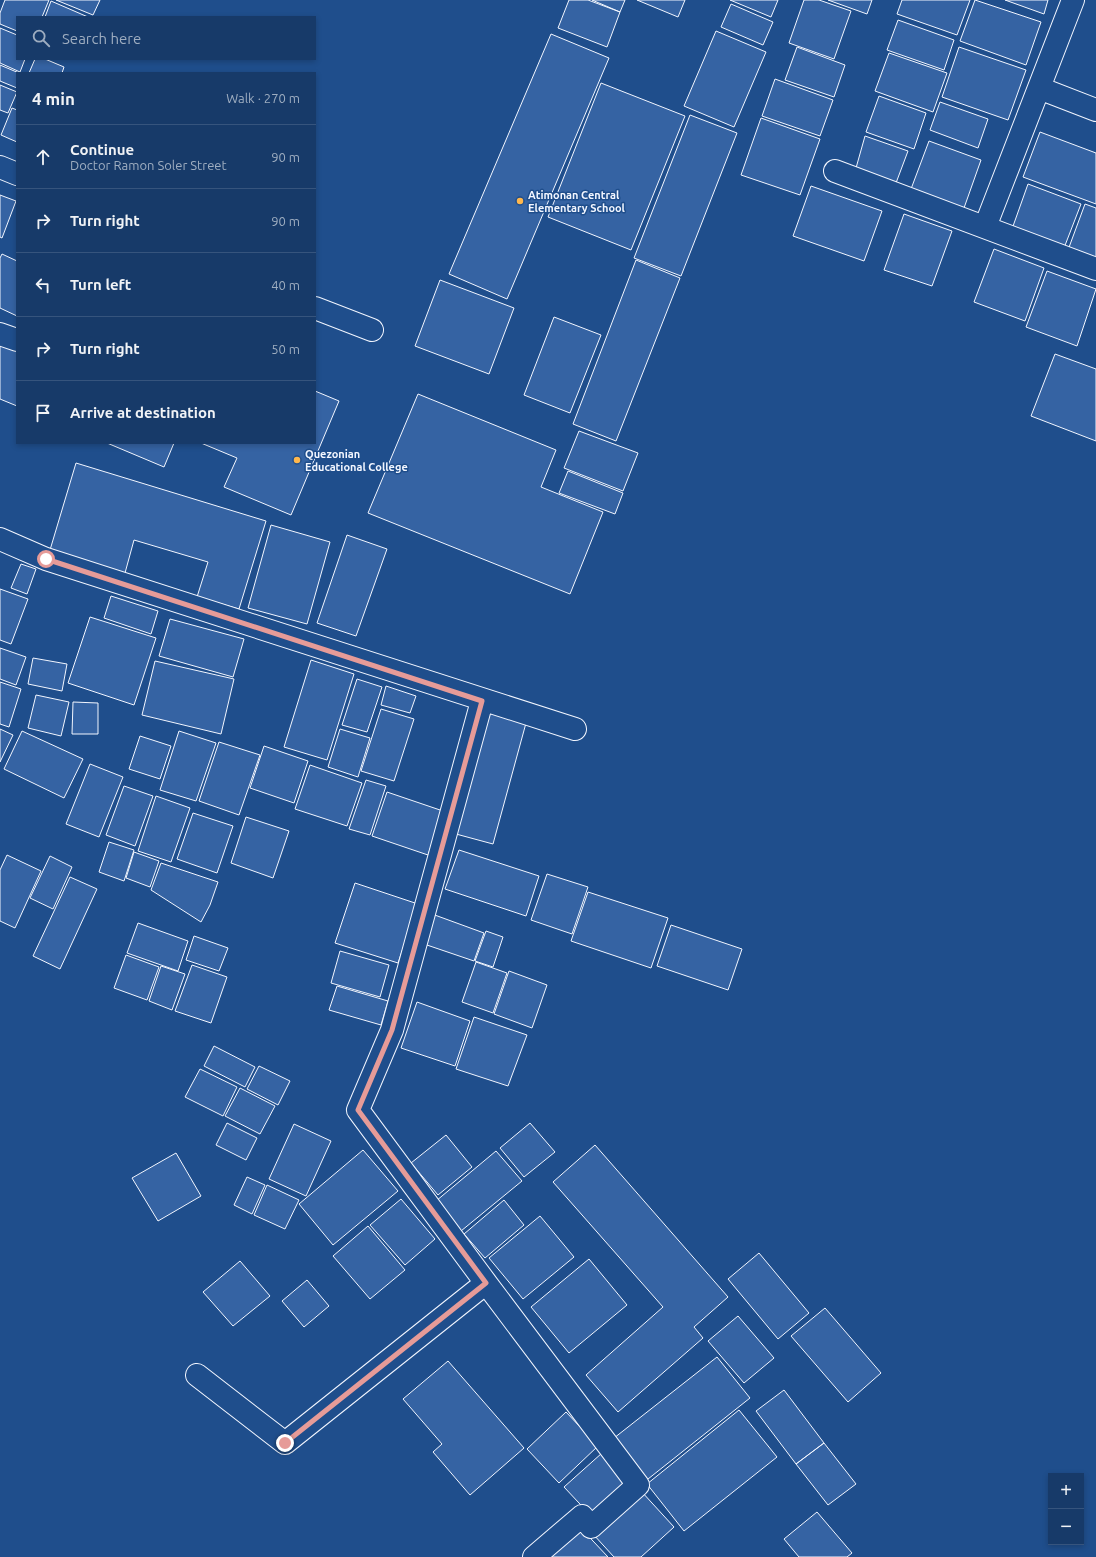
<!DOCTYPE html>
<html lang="en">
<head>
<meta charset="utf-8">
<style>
  :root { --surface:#173a69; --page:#20416f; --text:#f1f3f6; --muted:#9eadc0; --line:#36547d }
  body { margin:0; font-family:Ubuntu,sans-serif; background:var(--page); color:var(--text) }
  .controls { position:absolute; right:12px; bottom:12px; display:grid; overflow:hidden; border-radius:0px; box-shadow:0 2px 6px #0003 }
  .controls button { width:36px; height:36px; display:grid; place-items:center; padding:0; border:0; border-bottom:1px solid var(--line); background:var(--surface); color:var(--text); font:20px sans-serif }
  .stop { position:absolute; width:12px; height:12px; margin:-9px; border:3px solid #e69b98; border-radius:50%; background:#fff }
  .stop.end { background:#e69b98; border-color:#fff; box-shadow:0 1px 4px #0008 }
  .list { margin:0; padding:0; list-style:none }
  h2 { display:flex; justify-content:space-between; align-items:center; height:52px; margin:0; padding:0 16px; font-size:17px }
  h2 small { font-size:13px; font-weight:400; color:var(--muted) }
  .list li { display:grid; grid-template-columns:26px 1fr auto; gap:12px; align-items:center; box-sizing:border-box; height:64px; padding:0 16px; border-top:1px solid var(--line) }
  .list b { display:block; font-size:15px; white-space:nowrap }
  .list p { margin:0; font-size:13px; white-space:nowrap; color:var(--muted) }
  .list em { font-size:13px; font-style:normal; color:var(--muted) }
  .icon { flex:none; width:22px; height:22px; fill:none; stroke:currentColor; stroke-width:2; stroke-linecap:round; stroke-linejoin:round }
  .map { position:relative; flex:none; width:1096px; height:1557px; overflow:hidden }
  .search { position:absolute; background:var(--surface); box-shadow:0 2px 6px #0003; left:16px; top:16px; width:300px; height:44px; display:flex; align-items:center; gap:10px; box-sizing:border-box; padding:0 14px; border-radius:0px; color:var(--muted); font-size:15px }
  .panel { position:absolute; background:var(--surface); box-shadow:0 2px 6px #0003; left:16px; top:72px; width:300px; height:372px; border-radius:0px }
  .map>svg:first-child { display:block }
  .building { fill:#3563a3; stroke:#f2f6ff }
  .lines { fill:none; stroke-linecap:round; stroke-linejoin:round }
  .minor-casing { stroke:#f2f6ff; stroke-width:24 }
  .minor { stroke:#1f4e8c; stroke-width:22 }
  .route { stroke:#e69b98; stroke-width:5 }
  .poi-dot { fill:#ffb74d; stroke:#1f4e8c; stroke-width:1.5 }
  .labels { text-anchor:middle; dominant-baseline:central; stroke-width:3; stroke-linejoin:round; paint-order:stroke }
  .poi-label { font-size:11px; font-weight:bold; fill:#f2f6ff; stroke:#1f4e8c; text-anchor:start }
</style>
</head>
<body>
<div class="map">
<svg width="1096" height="1557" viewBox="0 0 1096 1557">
  <rect width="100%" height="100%" fill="#1f4e8c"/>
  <!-- building -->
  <path class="building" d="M 5,0 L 49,0 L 42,17 L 17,17 L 17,31 L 0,24 L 0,13 Z
    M 56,0 L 100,0 L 93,15 Z
    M 569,0 L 588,0 L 620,12 L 607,47 L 558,28 Z
    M 592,0 L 625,0 L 620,12 Z
    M 637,0 L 685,0 L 678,17 Z
    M 730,0 L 778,0 L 771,17 Z
    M 804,0 L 819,0 L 851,11 L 834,59 L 789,43 Z
    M 828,0 L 872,0 L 867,14 Z
    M 902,0 L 970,0 L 957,35 L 897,14 Z
    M 975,0 L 1041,22 L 1026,65 L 960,41 Z
    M 1005,0 L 1048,0 L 1044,14 Z
    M 51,1 L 88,17 L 45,17 Z
    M 731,4 L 773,22 L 763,45 L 721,27 Z
    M 898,20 L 954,40 L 944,70 L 887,50 Z
    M 0,28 L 17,35 L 17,59 L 25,59 L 20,72 L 0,63 Z
    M 716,31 L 766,52 L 734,127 L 684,106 Z
    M 551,34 L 609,58 L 507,299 L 449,274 Z
    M 797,47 L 845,65 L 834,97 L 785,80 Z
    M 959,47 L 1026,70 L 1008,120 L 942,97 Z
    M 889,53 L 947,73 L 933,112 L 875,91 Z
    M 35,59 L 45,59 L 64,67 L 62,73 L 29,73 Z
    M 0,65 L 19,73 L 17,73 L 17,88 L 0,81 Z
    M 775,79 L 833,100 L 820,136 L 762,116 Z
    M 601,83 L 685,116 L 631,250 L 548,217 Z
    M 0,85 L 17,92 L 8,113 L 0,110 Z
    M 879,96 L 926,113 L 914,149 L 866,132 Z
    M 940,102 L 988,119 L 978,148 L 930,130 Z
    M 12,108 L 17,110 L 17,142 L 1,135 Z
    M 690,115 L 737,133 L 681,276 L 634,258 Z
    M 761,118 L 820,139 L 800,195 L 741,175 Z
    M 1040,132 L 1096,153 L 1096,204 L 1023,177 Z
    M 865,136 L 908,151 L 896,183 L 856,168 Z
    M 929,141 L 981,160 L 964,208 L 911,189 Z
    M 1028,184 L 1081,204 L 1064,248 L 1012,229 Z
    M 811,186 L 882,211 L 864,261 L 793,236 Z
    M 0,195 L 16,201 L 2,238 L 0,237 Z
    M 1085,204 L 1096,208 L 1096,261 L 1068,250 Z
    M 904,214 L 952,231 L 932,286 L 884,270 Z
    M 994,249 L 1044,268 L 1025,321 L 974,302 Z
    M 2,254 L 17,261 L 17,316 L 0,308 L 0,258 Z
    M 636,260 L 680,278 L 616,441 L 573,424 Z
    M 1047,271 L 1096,289 L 1077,346 L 1026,327 Z
    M 440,280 L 514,308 L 489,374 L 415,346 Z
    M 554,317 L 601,335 L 570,413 L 524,395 Z
    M 0,338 L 17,345 L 17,406 L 0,399 Z
    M 1055,354 L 1096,369 L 1096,441 L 1031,416 Z
    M 315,391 L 339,401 L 291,515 L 224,487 L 237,458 L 201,443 L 315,443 Z
    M 418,394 L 556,450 L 541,487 L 603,512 L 570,594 L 368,513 Z
    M 579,431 L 638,453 L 623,491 L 564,468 Z
    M 107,443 L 174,443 L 164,467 Z
    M 76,463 L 266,521 L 239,609 L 197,597 L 208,562 L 134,540 L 125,573 L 50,550 Z
    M 568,471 L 623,493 L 615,514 L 559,493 Z
    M 271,525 L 330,542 L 307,624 L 248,608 Z
    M 347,535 L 387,549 L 356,636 L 317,623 Z
    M 21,564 L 36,569 L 27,594 L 11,588 Z
    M 0,589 L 28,599 L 11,644 L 0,640 Z
    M 111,596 L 158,611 L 151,634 L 104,618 Z
    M 90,617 L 156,638 L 134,705 L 68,683 Z
    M 170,619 L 244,639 L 233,677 L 159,656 Z
    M 0,648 L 26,657 L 16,685 L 0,679 Z
    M 33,658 L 67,664 L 62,691 L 28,684 Z
    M 311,660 L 354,674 L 327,760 L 284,747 Z
    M 155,661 L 234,679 L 221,734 L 142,715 Z
    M 357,679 L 382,687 L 367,732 L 342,725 Z
    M 0,682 L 21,689 L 9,727 L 0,724 Z
    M 386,686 L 416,696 L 410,713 L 381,705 Z
    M 36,695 L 69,702 L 61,736 L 28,728 Z
    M 73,702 L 98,703 L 98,734 L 72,734 Z
    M 381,709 L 414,719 L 394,781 L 361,771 Z
    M 489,713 L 526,723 L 493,844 L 456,834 Z
    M 0,729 L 13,735 L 0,762 Z
    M 340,729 L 370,738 L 358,777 L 328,767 Z
    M 22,731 L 83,759 L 64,798 L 4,769 Z
    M 179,731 L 216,743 L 196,801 L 160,790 Z
    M 140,736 L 171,746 L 160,779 L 129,769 Z
    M 219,742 L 260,755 L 239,815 L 199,801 Z
    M 264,746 L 308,761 L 294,803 L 250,788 Z
    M 90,764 L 123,777 L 99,837 L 66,824 Z
    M 310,765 L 362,783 L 347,826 L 295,809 Z
    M 366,780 L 386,786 L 370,835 L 349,829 Z
    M 124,786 L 153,796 L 135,846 L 106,835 Z
    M 387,792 L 443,811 L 428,855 L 372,836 Z
    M 156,796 L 190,808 L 171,862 L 138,851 Z
    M 193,813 L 233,826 L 217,873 L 177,859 Z
    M 246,817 L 289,831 L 273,878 L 231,863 Z
    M 109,842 L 134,850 L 124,881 L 99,872 Z
    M 459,850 L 539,876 L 526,916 L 445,889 Z
    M 134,852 L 159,861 L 150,887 L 126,878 Z
    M 7,855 L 41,871 L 15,928 L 0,921 L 0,870 Z
    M 50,856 L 72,867 L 53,909 L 30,898 Z
    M 161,863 L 218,882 L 210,905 L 201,922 L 151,890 Z
    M 547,874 L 588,887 L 572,934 L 531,920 Z
    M 70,877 L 97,889 L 60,969 L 33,956 Z
    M 355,883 L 418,904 L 398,963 L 335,943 Z
    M 588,892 L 668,918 L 651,968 L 571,941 Z
    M 432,914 L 484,933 L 474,961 L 421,943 Z
    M 138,923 L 188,941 L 178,971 L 127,953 Z
    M 671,925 L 742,949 L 728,990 L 657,966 Z
    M 486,931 L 503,937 L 493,967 L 475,961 Z
    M 194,936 L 228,948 L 219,971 L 186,960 Z
    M 340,951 L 389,965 L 380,997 L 331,983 Z
    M 126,955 L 159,967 L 147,1000 L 114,988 Z
    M 476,962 L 507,973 L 493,1013 L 462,1002 Z
    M 192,965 L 227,977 L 211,1023 L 175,1011 Z
    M 161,966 L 185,974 L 172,1010 L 149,1001 Z
    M 509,971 L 547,985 L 532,1028 L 494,1014 Z
    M 337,986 L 388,1001 L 381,1025 L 329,1010 Z
    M 417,1002 L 470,1021 L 455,1066 L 401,1048 Z
    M 474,1017 L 527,1035 L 508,1086 L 456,1069 Z
    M 214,1046 L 255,1067 L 245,1087 L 204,1066 Z
    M 259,1066 L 290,1081 L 278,1105 L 247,1089 Z
    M 200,1069 L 237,1087 L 223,1116 L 185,1097 Z
    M 240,1088 L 275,1106 L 260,1134 L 225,1116 Z
    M 227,1123 L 257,1138 L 246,1160 L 216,1145 Z
    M 530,1123 L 555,1152 L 524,1177 L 500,1148 Z
    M 294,1124 L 331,1141 L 306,1196 L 269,1179 Z
    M 446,1135 L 472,1167 L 438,1195 L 411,1163 Z
    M 595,1145 L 728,1297 L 694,1327 L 703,1338 L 618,1412 L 586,1375 L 663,1307 L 553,1182 Z
    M 363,1150 L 398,1191 L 333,1245 L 299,1204 Z
    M 496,1151 L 522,1181 L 461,1231 L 436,1201 Z
    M 176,1153 L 201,1196 L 158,1221 L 132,1178 Z
    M 247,1177 L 265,1185 L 252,1214 L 234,1205 Z
    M 267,1185 L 299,1200 L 285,1229 L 254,1215 Z
    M 401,1199 L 435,1239 L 405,1265 L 370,1225 Z
    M 504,1200 L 524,1225 L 485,1258 L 464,1234 Z
    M 540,1216 L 574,1257 L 523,1299 L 489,1258 Z
    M 368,1226 L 405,1270 L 370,1299 L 333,1256 Z
    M 759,1253 L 809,1313 L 778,1339 L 728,1279 Z
    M 589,1259 L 627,1305 L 569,1353 L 531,1307 Z
    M 240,1261 L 270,1296 L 233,1326 L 203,1292 Z
    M 307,1280 L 329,1306 L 304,1327 L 282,1301 Z
    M 825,1308 L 881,1373 L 848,1402 L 791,1336 Z
    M 738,1316 L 774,1358 L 744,1383 L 708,1341 Z
    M 717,1357 L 750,1398 L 643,1483 L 609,1442 Z
    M 448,1361 L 524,1448 L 470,1495 L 433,1452 L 442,1444 L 403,1399 Z
    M 784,1390 L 824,1443 L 796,1464 L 756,1411 Z
    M 739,1410 L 777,1457 L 684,1531 L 647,1484 Z
    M 566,1412 L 598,1446 L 559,1483 L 527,1449 Z
    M 824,1443 L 856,1484 L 828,1505 L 796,1464 Z
    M 602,1453 L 631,1484 L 594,1519 L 564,1487 Z
    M 641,1491 L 674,1527 L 641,1557 L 614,1557 L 593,1534 Z
    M 817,1512 L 852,1553 L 847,1557 L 799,1557 L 784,1539 Z
    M 578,1525 L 608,1557 L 543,1557 Z"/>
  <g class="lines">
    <defs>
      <path id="minor" d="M 1039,88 L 1096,110
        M 0,167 L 17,174
        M 835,171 L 1096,269
        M 985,227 L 1073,0
        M 315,308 L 372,330
        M 0,334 L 17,340
        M 0,539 L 46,559 L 575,729
        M 486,1283 L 638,1485 L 591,1527 L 582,1516 L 534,1557
        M 197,1375 L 285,1443 L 486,1283 L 358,1110 L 392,1030 L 482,701"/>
    </defs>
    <!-- minor casing -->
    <use href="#minor" class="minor-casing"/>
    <!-- minor -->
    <use href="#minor" class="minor"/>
  </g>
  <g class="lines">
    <!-- route -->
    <path class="route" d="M 46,559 L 482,701 L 392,1030 L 358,1110 L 486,1283 L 285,1443"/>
  </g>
  <!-- markers -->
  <g class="poi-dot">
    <circle cx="520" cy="201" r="4"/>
    <circle cx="297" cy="460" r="4"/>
  </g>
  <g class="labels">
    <!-- poi labels -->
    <g class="poi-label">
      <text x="528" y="195">Atimonan Central<tspan x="528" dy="13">Elementary School</tspan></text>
      <text x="305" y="454">Quezonian<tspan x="305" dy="13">Educational College</tspan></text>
    </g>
  </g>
</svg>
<div class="controls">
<button>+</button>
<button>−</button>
</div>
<div class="stop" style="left:46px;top:559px"></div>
<div class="stop end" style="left:285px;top:1443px"></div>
<div class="search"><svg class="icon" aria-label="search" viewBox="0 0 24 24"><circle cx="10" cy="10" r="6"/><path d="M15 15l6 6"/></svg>Search here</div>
<section class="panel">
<h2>4 min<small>Walk · 270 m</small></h2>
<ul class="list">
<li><svg class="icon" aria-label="ahead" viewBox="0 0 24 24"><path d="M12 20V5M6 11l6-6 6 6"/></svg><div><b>Continue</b><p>Doctor Ramon Soler Street</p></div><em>90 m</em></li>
<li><svg class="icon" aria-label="right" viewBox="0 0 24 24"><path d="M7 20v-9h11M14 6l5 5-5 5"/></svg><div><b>Turn right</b></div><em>90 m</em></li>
<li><svg class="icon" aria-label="left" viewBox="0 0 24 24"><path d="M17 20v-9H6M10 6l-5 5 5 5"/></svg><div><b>Turn left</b></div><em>40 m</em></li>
<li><svg class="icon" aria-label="right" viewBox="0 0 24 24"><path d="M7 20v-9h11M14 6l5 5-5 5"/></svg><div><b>Turn right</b></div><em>50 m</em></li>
<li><svg class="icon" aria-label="arrive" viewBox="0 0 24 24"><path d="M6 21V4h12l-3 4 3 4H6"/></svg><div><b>Arrive at destination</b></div></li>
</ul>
</section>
</div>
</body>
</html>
